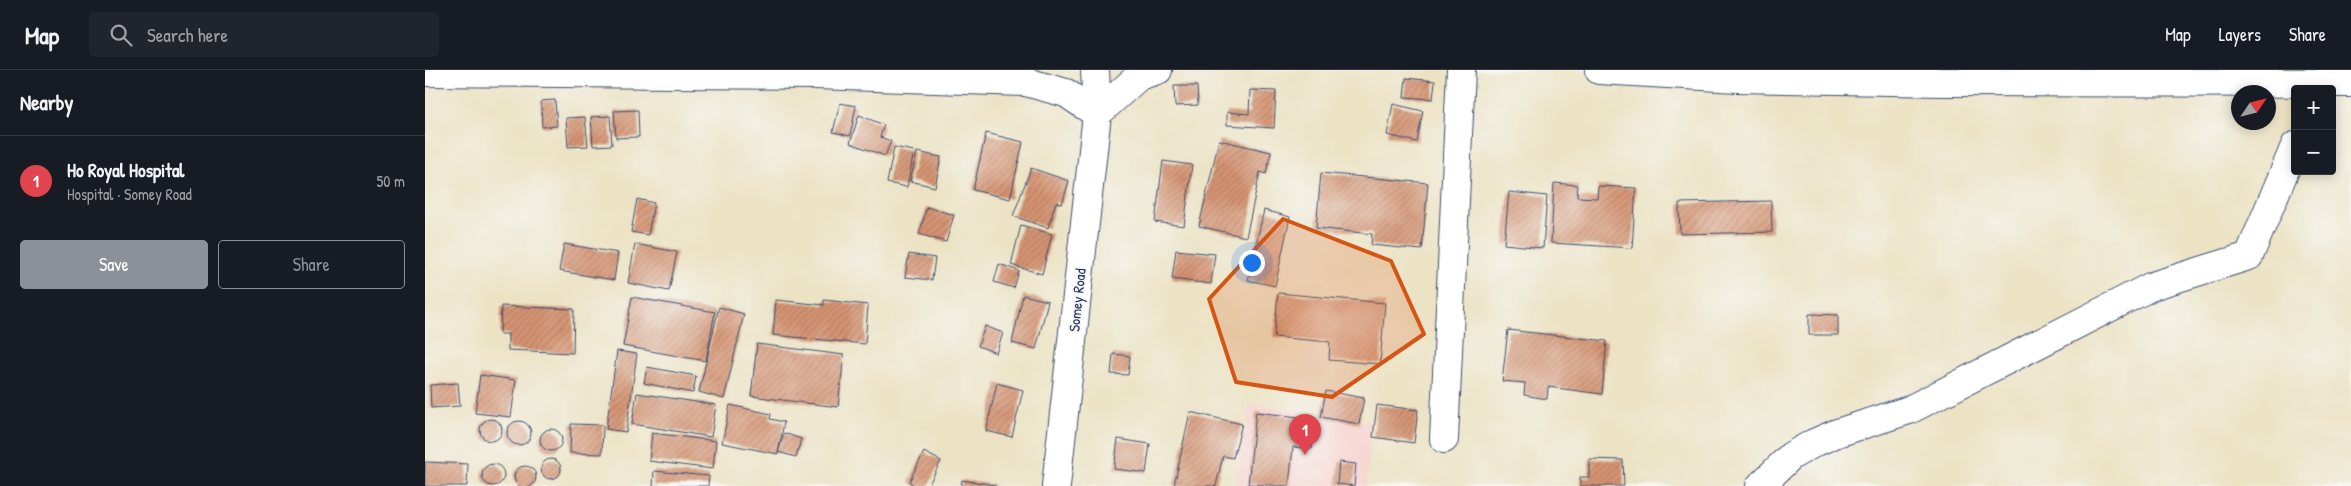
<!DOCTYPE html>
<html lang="en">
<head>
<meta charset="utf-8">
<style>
  :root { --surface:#171b24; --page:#20242c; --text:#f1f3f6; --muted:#9ea1a6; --line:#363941; --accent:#8c9099 }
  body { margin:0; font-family:"Patrick Hand",sans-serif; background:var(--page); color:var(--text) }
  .controls { position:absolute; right:15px; top:15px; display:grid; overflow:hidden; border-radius:5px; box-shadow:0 2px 12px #0003 }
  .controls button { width:45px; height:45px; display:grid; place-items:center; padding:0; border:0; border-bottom:1px solid var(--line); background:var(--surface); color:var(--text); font:25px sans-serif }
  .compass { position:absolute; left:1806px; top:15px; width:45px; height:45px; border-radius:50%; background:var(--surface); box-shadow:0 2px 12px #0003; rotate:55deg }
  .you { position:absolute; left:826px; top:192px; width:18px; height:18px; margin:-12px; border:4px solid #fff; border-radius:50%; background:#1a73e8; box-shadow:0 0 0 8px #1a73e833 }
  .badge { display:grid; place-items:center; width:32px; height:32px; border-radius:50%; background:var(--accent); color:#fff; font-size:16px; font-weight:700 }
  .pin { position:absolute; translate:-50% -41px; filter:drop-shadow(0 1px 2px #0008) }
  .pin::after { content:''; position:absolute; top:26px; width:18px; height:15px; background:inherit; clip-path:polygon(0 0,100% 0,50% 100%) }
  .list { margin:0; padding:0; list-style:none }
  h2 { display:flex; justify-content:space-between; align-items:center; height:65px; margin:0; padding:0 20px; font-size:21px }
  h2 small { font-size:16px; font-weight:400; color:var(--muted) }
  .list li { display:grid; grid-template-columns:32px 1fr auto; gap:15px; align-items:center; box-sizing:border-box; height:90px; padding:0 20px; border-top:1px solid var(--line) }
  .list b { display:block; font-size:19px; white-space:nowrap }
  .list p { margin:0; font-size:16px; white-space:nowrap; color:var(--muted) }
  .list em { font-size:16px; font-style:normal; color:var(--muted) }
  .actions { display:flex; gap:10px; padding:15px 20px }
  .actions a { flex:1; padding:11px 0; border:1px solid var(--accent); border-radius:5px; text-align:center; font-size:18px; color:var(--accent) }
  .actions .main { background:var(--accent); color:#fff }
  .icon { flex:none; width:28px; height:28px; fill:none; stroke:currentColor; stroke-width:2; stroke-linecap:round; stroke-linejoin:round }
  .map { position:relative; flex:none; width:1926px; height:416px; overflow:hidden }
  header { display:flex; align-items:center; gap:30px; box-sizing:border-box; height:70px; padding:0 25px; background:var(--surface); border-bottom:1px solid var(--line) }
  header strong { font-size:24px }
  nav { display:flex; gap:28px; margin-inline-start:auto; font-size:18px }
  .search { width:350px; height:45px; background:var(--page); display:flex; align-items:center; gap:12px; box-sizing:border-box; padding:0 18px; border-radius:5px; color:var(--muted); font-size:19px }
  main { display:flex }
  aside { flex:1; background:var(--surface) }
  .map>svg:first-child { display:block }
  .built { fill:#f7d0cd }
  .building { fill:url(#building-hatch) }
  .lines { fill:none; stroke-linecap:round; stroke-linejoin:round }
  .street-casing { stroke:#3a4a6d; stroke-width:30 }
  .street { stroke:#fff; stroke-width:28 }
  .marked { fill:#d45514; fill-opacity:0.2; stroke:#d45514; stroke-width:4; stroke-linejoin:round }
  .labels { text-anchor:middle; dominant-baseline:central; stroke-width:4; stroke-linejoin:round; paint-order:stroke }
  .street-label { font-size:15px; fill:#1b2f5e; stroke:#f6f6f2 }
</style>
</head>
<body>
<header>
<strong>Map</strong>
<div class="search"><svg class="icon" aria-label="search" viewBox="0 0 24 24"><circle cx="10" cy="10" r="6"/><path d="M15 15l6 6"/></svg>Search here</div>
<nav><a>Map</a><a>Layers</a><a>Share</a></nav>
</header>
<main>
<aside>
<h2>Nearby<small></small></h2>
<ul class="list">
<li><span class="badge" style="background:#e0444e">1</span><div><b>Ho Royal Hospital</b><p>Hospital · Somey Road</p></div><em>50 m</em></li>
</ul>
<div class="actions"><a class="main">Save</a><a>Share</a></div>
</aside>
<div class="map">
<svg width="1926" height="416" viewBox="0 0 1926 416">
  <defs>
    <pattern id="building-hatch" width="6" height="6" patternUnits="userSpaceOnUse" patternTransform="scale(1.25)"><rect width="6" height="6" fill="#d69472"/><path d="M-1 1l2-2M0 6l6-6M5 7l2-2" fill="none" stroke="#ad7961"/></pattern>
  </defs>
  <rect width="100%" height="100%" fill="#f6f6f2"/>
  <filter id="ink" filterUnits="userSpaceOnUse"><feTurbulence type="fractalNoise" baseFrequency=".02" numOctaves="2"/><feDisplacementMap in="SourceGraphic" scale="10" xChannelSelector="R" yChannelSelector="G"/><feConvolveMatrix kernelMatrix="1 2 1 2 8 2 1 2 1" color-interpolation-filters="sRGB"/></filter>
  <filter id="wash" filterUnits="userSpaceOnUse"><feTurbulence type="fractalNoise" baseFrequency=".0096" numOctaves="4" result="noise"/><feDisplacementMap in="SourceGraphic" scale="20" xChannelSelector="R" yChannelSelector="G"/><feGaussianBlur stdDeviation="1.12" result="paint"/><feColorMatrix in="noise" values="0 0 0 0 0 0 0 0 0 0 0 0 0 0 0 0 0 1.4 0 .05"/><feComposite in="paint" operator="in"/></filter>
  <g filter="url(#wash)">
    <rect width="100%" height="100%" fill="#ece3c5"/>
    <!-- built -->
    <path class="built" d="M 825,334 L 946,353 L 941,416 L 810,416 Z"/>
    <g id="blocks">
      <!-- building -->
      <path class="building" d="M 981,8 L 1010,11 L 1008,29 L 979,27 Z
        M 749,16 L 772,16 L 773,35 L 750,36 Z
        M 825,20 L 851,21 L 849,58 L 802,55 L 802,42 L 824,44 Z
        M 130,30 L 132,56 L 117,57 L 116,31 Z
        M 415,33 L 431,36 L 425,66 L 408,62 Z
        M 968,34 L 998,41 L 992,72 L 962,65 Z
        M 213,40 L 214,67 L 191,68 L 189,41 Z
        M 434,45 L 459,55 L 455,67 L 466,71 L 460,86 L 425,73 Z
        M 185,46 L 187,75 L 168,76 L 166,47 Z
        M 160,47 L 163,76 L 143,77 L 141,48 Z
        M 561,63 L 598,72 L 585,129 L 548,120 Z
        M 794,70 L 846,82 L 841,104 L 835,102 L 821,167 L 774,156 Z
        M 469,77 L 489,81 L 482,117 L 462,113 Z
        M 492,82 L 516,87 L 510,117 L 485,111 Z
        M 738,91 L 767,95 L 759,156 L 730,152 Z
        M 606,98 L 644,111 L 637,134 L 631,132 L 623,158 L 588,146 Z
        M 896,103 L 1003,113 L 997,180 L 946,175 L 947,164 L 891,158 Z
        M 1129,113 L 1153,115 L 1152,127 L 1172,128 L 1173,116 L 1211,118 L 1207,178 L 1126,173 Z
        M 1084,122 L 1122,126 L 1118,178 L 1079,174 Z
        M 212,129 L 229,133 L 223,165 L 206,162 Z
        M 1346,131 L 1347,162 L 1255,164 L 1254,133 Z
        M 502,137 L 529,145 L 521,172 L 494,164 Z
        M 839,140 L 865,147 L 850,216 L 823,210 Z
        M 596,155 L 627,164 L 617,204 L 586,195 Z
        M 139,174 L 193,183 L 189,210 L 134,201 Z
        M 210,174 L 252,182 L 244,221 L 203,213 Z
        M 751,180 L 790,184 L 786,214 L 747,209 Z
        M 484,184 L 510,188 L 507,210 L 480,207 Z
        M 574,194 L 594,201 L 589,218 L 569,212 Z
        M 853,223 L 960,233 L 955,294 L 904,290 L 905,272 L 849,267 Z
        M 598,225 L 623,231 L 611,279 L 587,273 Z
        M 207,227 L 290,242 L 281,291 L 198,276 Z
        M 351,230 L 399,235 L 399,230 L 443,235 L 440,274 L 348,265 Z
        M 76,236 L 149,239 L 148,283 L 83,280 L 83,264 L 75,264 Z
        M 294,237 L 319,244 L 299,329 L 274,322 Z
        M 1384,244 L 1413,245 L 1413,265 L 1384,265 Z
        M 560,256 L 578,263 L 571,283 L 553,276 Z
        M 1083,260 L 1182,271 L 1177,324 L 1123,317 L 1122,329 L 1099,325 L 1100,313 L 1077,311 Z
        M 332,274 L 419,285 L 413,337 L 326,326 Z
        M 192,281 L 212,284 L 201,362 L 181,359 Z
        M 688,284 L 705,286 L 703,305 L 686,304 Z
        M 222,297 L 271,306 L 268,323 L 219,313 Z
        M 55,305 L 91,310 L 86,347 L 50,343 Z
        M 33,313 L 35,336 L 6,338 L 5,315 Z
        M 572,313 L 598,320 L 587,367 L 561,361 Z
        M 901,321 L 939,328 L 934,354 L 896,347 Z
        M 212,323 L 291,335 L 286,367 L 207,354 Z
        M 305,335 L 346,344 L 345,349 L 359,352 L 353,384 L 297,373 Z
        M 952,335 L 993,340 L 989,373 L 948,367 Z
        M 765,342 L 817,354 L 808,388 L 798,386 L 791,416 L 749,416 Z
        M 831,342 L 891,349 L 887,379 L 868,377 L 864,416 L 823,414 Z
        M55 360a11 11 0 1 1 22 0a11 11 0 1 1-22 0Z
        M82 363a12 12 0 1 1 24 0a12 12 0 1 1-24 0Z
        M 146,354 L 178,355 L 177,384 L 145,383 Z
        M115 370a11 11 0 1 1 22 0a11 11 0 1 1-22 0Z
        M 227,363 L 291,371 L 288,399 L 224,391 Z
        M 359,363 L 376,369 L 371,387 L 353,382 Z
        M 693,369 L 725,374 L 721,403 L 689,399 Z
        M 499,382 L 516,391 L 503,416 L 491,416 L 484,412 Z
        M116 399a10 10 0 1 1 20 0a10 10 0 1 1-20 0Z
        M 1164,389 L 1198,390 L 1199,416 L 1155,416 L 1155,407 L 1164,407 Z
        M 0,392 L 43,394 L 42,416 L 0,416 Z
        M 914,392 L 931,394 L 929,416 L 912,414 Z
        M57 405a11 11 0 1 1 22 0a11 11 0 1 1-22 0Z
        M89 407a11 11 0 1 1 22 0a11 11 0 1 1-22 0Z
        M 229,401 L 284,406 L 283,416 L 228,416 Z
        M 537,410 L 570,415 L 570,416 L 536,416 Z"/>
    </g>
  </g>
  <g filter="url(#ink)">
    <use href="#blocks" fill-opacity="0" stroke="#3a4a6d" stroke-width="1"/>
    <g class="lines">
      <defs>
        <path id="street" d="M 1174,0 L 1312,8 L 1518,12 L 1926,13
          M 0,2 L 391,5 L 601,12 L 641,23 L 672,44
          M 672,44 L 714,6 L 733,0
          M 1019,369 L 1036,0
          M 631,416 L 672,44 L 670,0
          M 1335,416 L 1366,386 L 1389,373 L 1412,363 L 1484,340 L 1727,216 L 1824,186 L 1870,76"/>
      </defs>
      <!-- street casing -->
      <use href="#street" class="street-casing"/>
      <!-- street -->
      <use href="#street" class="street"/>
    </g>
  </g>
  <!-- marked area -->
  <path class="marked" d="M 858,149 L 966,191 L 999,264 L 907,327 L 811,312 L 784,229 Z"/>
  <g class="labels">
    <!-- street labels -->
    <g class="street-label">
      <text transform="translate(652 230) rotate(-84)">Somey Road</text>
    </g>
  </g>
</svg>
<div class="controls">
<button>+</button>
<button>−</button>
</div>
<svg class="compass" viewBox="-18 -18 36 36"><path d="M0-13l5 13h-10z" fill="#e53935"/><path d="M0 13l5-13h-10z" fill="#9ea1a6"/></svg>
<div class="you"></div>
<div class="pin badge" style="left:880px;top:385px;background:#e0444e">1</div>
</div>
</main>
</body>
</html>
